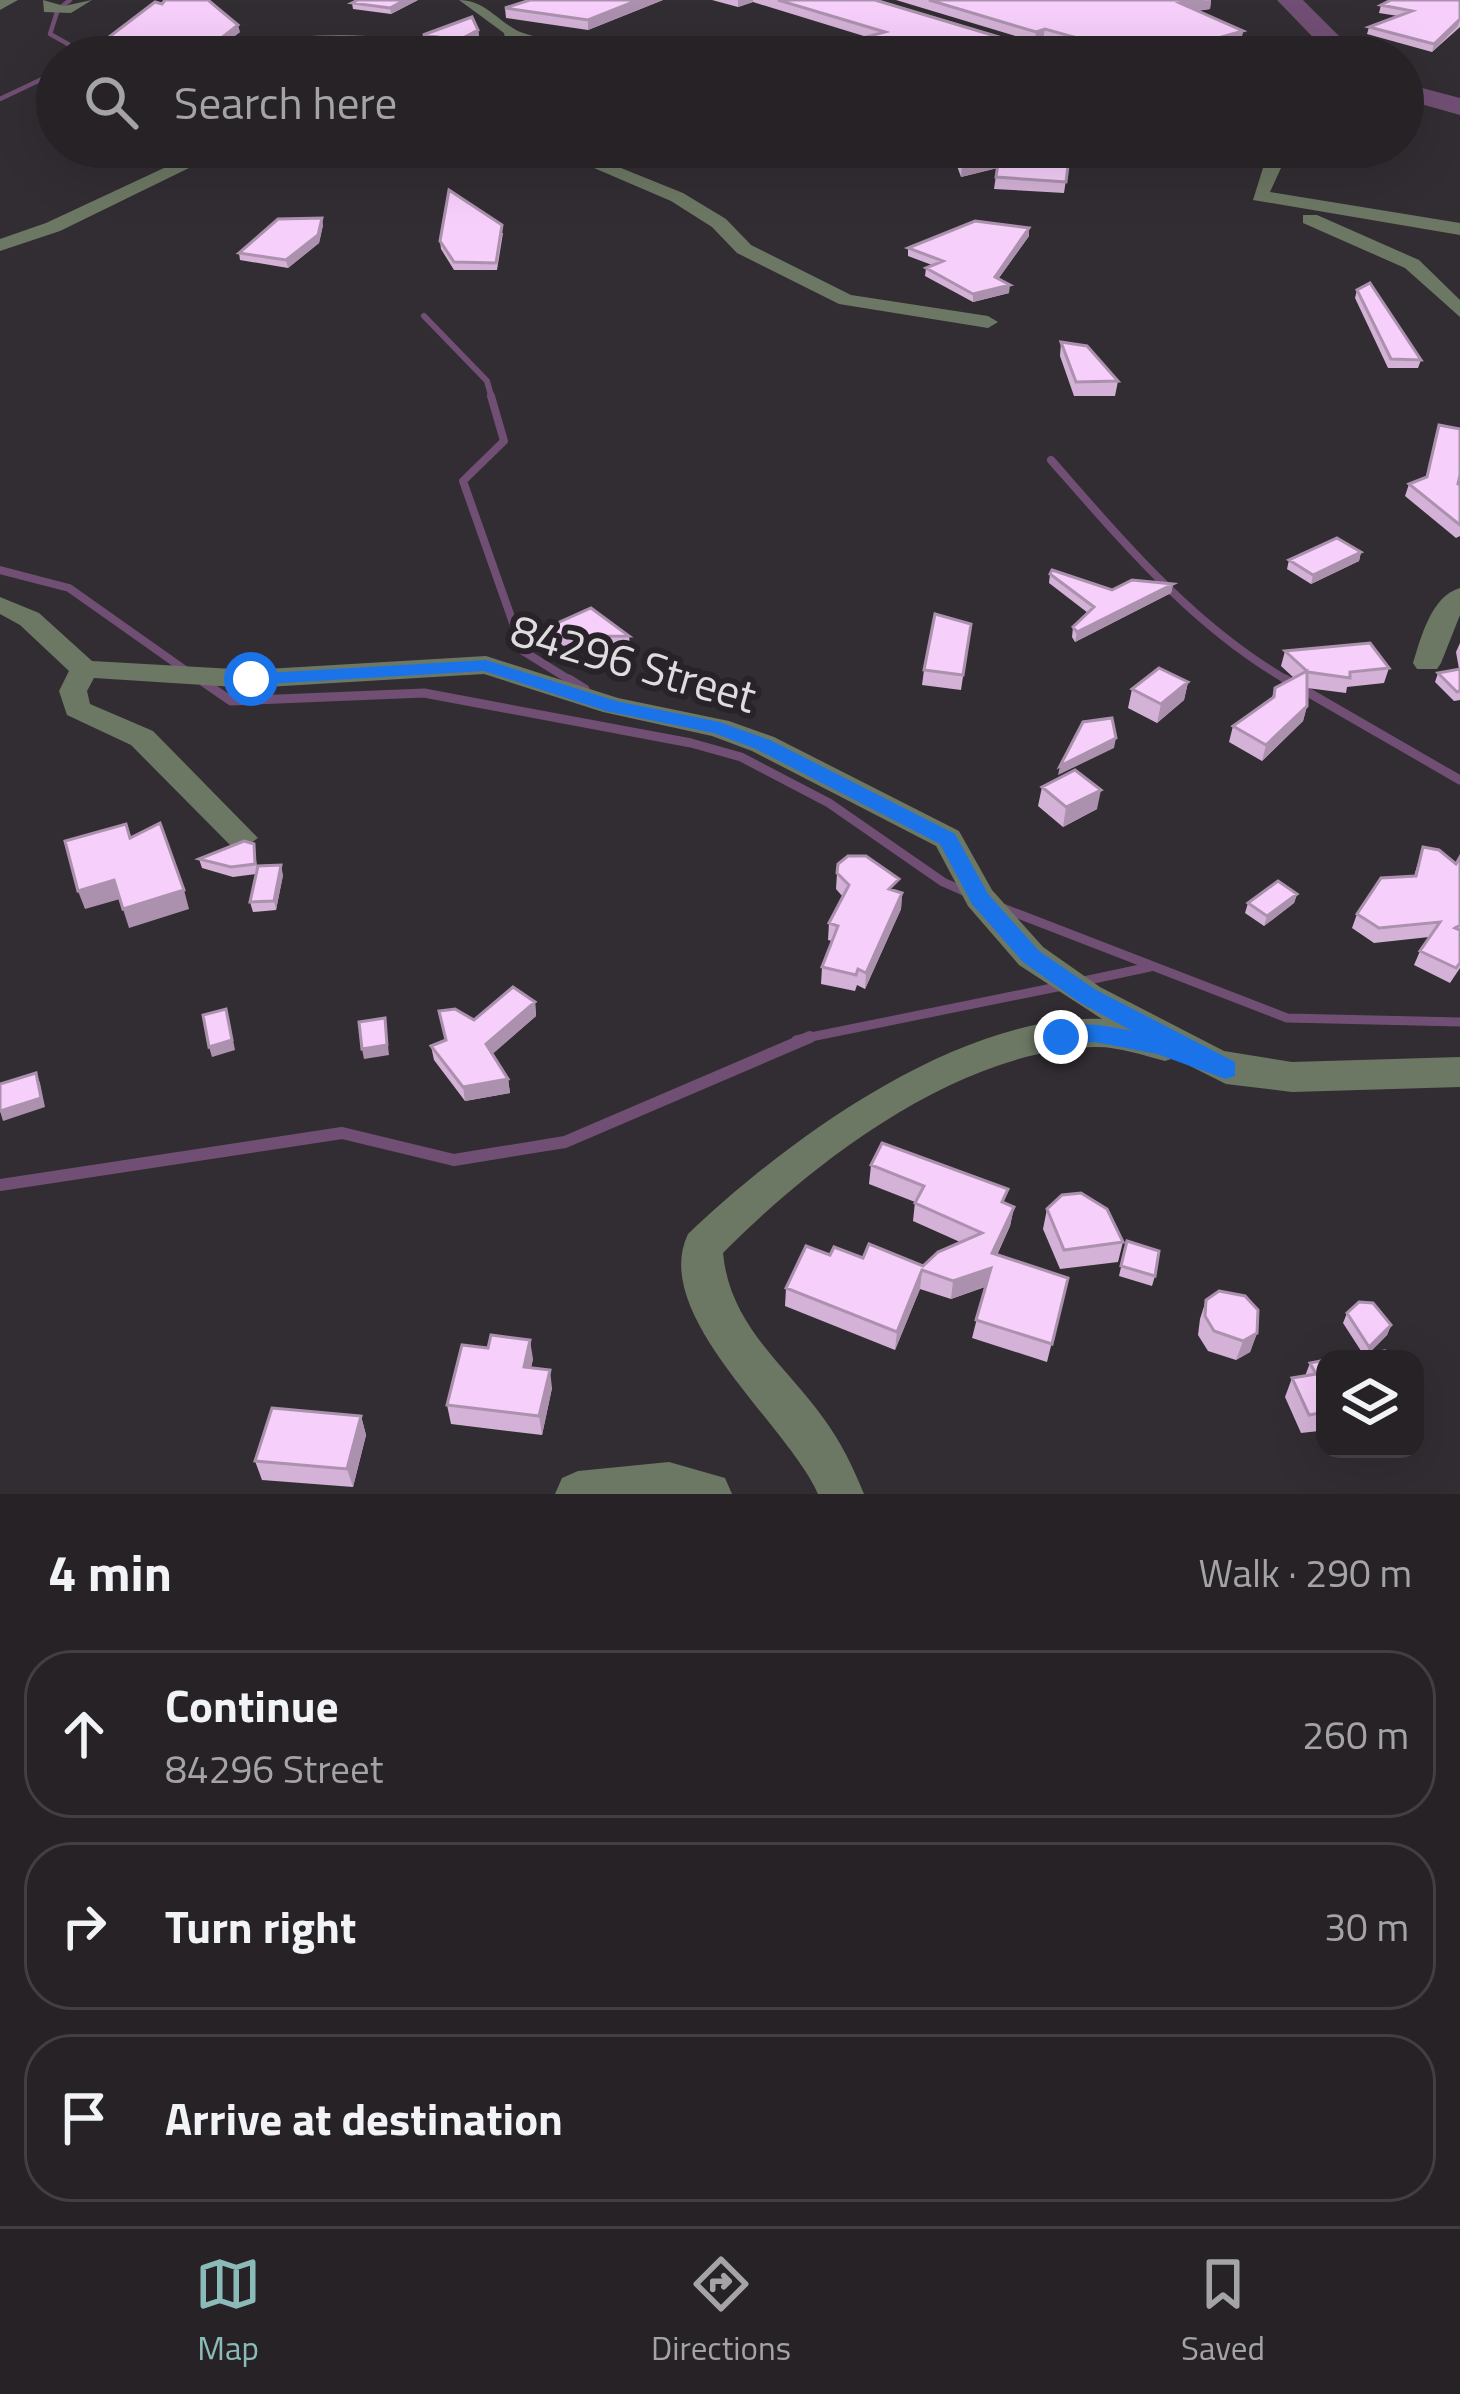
<!DOCTYPE html>
<html lang="en">
<head>
<meta charset="utf-8">
<style>
  :root { --surface:#262226; --page:#322f32; --text:#f1f3f6; --muted:#a4a4a7; --line:#423f43; --accent:#8bbbb9 }
  body { margin:0; font-family:"Titillium Web",sans-serif; background:var(--page); color:var(--text) }
  .controls { position:absolute; right:36px; bottom:36px; display:grid; overflow:hidden; border-radius:24px; box-shadow:0 12px 48px #0002 }
  .controls button { width:108px; height:108px; display:grid; place-items:center; padding:0; border:0; border-bottom:3px solid var(--line); background:var(--surface); color:var(--text); font:60px sans-serif }
  .stop { position:absolute; width:36px; height:36px; margin:-27px; border:9px solid #1a73e8; border-radius:50%; background:#fff }
  .stop.end { background:#1a73e8; border-color:#fff; box-shadow:0 3px 12px #0008 }
  .list { margin:0; padding:0; list-style:none }
  h2 { display:flex; justify-content:space-between; align-items:center; height:156px; margin:0; padding:0 48px; font-size:51px }
  h2 small { font-size:39px; font-weight:400; color:var(--muted) }
  .list li { display:grid; grid-template-columns:78px 1fr auto; gap:36px; align-items:center; box-sizing:border-box; height:168px; margin:0 24px 24px; padding:0 24px; border:3px solid var(--line); border-radius:48px }
  .list b { display:block; font-size:45px; white-space:nowrap }
  .list p { margin:0; font-size:39px; white-space:nowrap; color:var(--muted) }
  .list em { font-size:39px; font-style:normal; color:var(--muted) }
  .icon { flex:none; width:66px; height:66px; fill:none; stroke:currentColor; stroke-width:2; stroke-linecap:round; stroke-linejoin:round }
  .map { position:relative; flex:none; width:1460px; height:1494px; overflow:hidden }
  .search { position:absolute; background:var(--surface); box-shadow:0 12px 48px #0002; left:36px; right:36px; top:36px; height:132px; display:flex; align-items:center; gap:30px; box-sizing:border-box; padding:0 42px; border-radius:66px; color:var(--muted); font-size:45px }
  .sheet { height:732px; background:var(--surface) }
  nav { display:flex; justify-content:space-around; align-items:center; box-sizing:border-box; height:168px; border-top:3px solid var(--line); background:var(--surface); font-size:33px; color:var(--muted) }
  nav a { display:grid; justify-items:center; gap:6px }
  nav .on { color:var(--accent) }
  .map>svg:first-child { display:block }
  .lines { fill:none; stroke-linecap:round; stroke-linejoin:round }
  .stream-far4 { stroke:#714f74; stroke-width:4.5 }
  .stream-far3 { stroke:#714f74; stroke-width:6 }
  .stream-far2 { stroke:#714f74; stroke-width:8 }
  .stream-far1 { stroke:#714f74; stroke-width:9 }
  .stream { stroke:#714f74; stroke-width:12 }
  .river { fill:#714f74; fill-rule:evenodd }
  .minor { fill:#6d7864; fill-rule:evenodd }
  .wall { fill:#d4b2d7 }
  .shaded-wall { fill:#ac91af }
  .building { fill:#f6cffa; stroke:#ac91af; stroke-width:3 }
  .route { fill:#1a73e8 }
  .labels { text-anchor:middle; dominant-baseline:central; stroke-width:12; stroke-linejoin:round; paint-order:stroke }
  .street-label { font-size:45px; fill:#dfdbdf; stroke:#282329 }
</style>
</head>
<body>
<div class="map">
<svg width="1460" height="1494" viewBox="0 0 1460 1494">
  <rect width="100%" height="100%" fill="#322d33"/>
  <g class="lines">
    <!-- stream-far4 -->
    <path class="stream-far4" d="M 59,9 L 70,0
      M 57,12 L 50,34 L 68,44 L 68,57
      M 0,99 L 57,72"/>
    <!-- stream-far3 -->
    <path class="stream-far3" d="M 424,316 L 487,381 L 492,399"/>
    <!-- stream-far2 -->
    <path class="stream-far2" d="M 491,396 L 504,441 L 463,481 L 523,651 L 573,682
      M 1051,460 C 1124,543 1193,626 1290,682
      M 0,570 L 69,588 L 188,672"/>
    <!-- stream-far1 -->
    <path class="stream-far1" d="M 569,679 L 585,689
      M 1285,679 L 1460,780
      M 202,681 L 231,701 L 424,693 L 691,743 L 741,757 L 829,803 L 943,882 L 968,893
      M 1000,907 L 1287,1018 L 1460,1022
      M 1079,982 L 1150,967
      M 796,1040 L 1062,986"/>
    <!-- stream -->
    <path class="stream" d="M 0,1185 L 342,1133 L 454,1160 L 565,1142 L 810,1037"/>
    <!-- river -->
    <path class="river" d="M 1277,0 L 1303,0 L 1360,57 L 1332,57 Z
      M 1403,83 L 1460,98 L 1460,115 L 1403,99 Z"/>
    <!-- minor -->
    <path class="minor" d="M 0,0 L 18,0 L 0,10 Z
      M 43,0 L 64,6 L 92,0 L 71,13 L 44,12 Z
      M 459,0 C 487,0 500,25 523,33 C 566,48 626,30 671,57 L 520,42 L 519,50 C 464,73 398,44 340,44 C 305,45 266,57 238,57 L 246,46 C 285,37 327,33 367,36 C 411,39 464,62 506,45 L 504,33 Z
      M 858,0 L 880,0 L 1069,57 L 1045,57 Z
      M 209,147 L 232,147 L 60,231 L 0,251 L 0,239 L 46,223 Z
      M 545,147 L 569,147 L 683,193 L 726,219 L 751,245 L 851,295 L 988,316 L 998,322 L 988,328 L 839,304 L 737,253 L 712,227 L 671,201 Z
      M 1252,147 L 1270,147 L 1281,168 L 1270,192 L 1460,223 L 1460,235 L 1253,200 L 1263,168 Z
      M 1303,215 L 1317,215 L 1419,260 L 1460,300 L 1460,317 L 1405,268 L 1303,223 Z
      M 1460,588 L 1460,615 L 1441,663 L 1437,669 L 1417,669 L 1413,663 C 1421,638 1431,596 1460,588 Z
      M 0,597 L 39,613 L 92,661 L 251,670 L 486,656 L 618,698 L 729,721 L 774,737 L 959,831 L 992,890 L 1043,947 L 1100,987 L 1224,1051 L 1292,1062 L 1460,1057 L 1460,1087 L 1292,1092 L 1226,1084 L 1174,1058 L 1165,1061 C 1142,1055 1117,1046 1093,1047 C 958,1051 814,1161 723,1253 C 730,1326 784,1363 824,1419 C 841,1442 853,1467 864,1494 L 818,1494 C 788,1425 649,1315 688,1234 C 785,1141 959,1013 1102,1019 L 1019,965 L 968,906 L 936,846 L 752,751 L 712,736 L 603,712 L 484,674 L 251,688 L 94,678 L 87,691 L 90,704 L 153,731 L 258,838 L 242,849 L 231,846 L 131,745 L 67,715 L 59,691 L 69,671 L 20,625 L 0,614 Z
      M 669,1462 L 725,1478 L 732,1494 L 555,1494 L 562,1478 L 578,1471 Z"/>
  </g>
  <!-- wall -->
  <path class="wall" d="M 418,0 L 391,14 L 353,9 L 352,3 Z
    M 663,0 L 588,30 L 506,18 L 505,8 Z
    M 712,0 L 875,0 L 1012,41 L 1011,51 L 995,57 L 807,57 L 807,53 L 867,37 L 753,2 L 738,7 Z
    M 896,0 L 1211,0 L 1210,9 L 1197,11 L 1243,31 L 1241,41 L 1212,50 L 1236,57 L 1107,57 L 1043,39 L 1035,42 Z
    M 1460,0 L 1460,27 L 1432,52 L 1367,34 L 1369,27 L 1398,16 L 1379,13 L 1381,5 Z
    M 478,30 L 479,36 L 460,46 L 424,41 L 423,35 Z
    M 240,32 L 208,56 L 138,54 L 107,46 L 105,40 Z
    M 307,147 L 360,147 L 367,151 L 368,158 L 320,163 Z
    M 950,147 L 1092,147 L 1035,160 L 1068,166 L 1064,193 L 994,189 L 997,168 L 961,177 Z
    M 323,225 L 319,243 L 288,268 L 240,260 L 239,253 Z
    M 503,233 L 497,270 L 454,270 L 441,249 L 440,241 Z
    M 1029,236 L 998,279 L 1009,293 L 973,302 L 925,276 L 926,268 L 932,265 L 908,256 L 908,248 Z
    M 1357,290 L 1421,360 L 1418,368 L 1388,368 L 1355,298 Z
    M 1061,342 L 1118,381 L 1115,396 L 1074,396 L 1060,356 Z
    M 1409,484 L 1460,485 L 1460,536 L 1456,538 L 1405,496 Z
    M 1361,552 L 1359,561 L 1311,584 L 1287,569 L 1289,560 Z
    M 1050,574 L 1112,590 L 1173,584 L 1171,593 L 1075,642 L 1072,637 L 1073,627 L 1088,613 L 1049,583 Z
    M 971,624 L 961,690 L 922,685 L 924,670 Z
    M 629,636 L 630,645 L 527,646 L 526,637 Z
    M 1460,643 L 1460,700 L 1454,701 L 1435,682 L 1438,673 L 1459,669 L 1456,652 Z
    M 1285,651 L 1389,668 L 1384,683 L 1347,687 L 1346,693 L 1307,688 L 1307,706 L 1303,721 L 1262,761 L 1229,742 L 1233,726 L 1272,698 L 1275,688 L 1294,678 L 1281,666 Z
    M 1188,682 L 1184,700 L 1157,723 L 1128,708 L 1132,689 Z
    M 1042,787 L 1097,809 L 1063,827 L 1038,806 Z
    M 254,844 L 257,868 L 283,875 L 276,910 L 253,912 L 250,902 L 256,874 L 233,877 L 202,868 L 199,859 Z
    M 1423,847 L 1456,864 L 1460,857 L 1460,968 L 1450,983 L 1414,965 L 1420,951 L 1429,937 L 1374,943 L 1352,928 L 1357,914 L 1414,876 Z
    M 837,873 L 902,893 L 901,909 L 865,989 L 857,985 L 855,991 L 821,984 L 822,967 L 832,941 L 828,940 L 829,923 L 843,897 L 836,889 Z
    M 1297,894 L 1294,903 L 1264,926 L 1245,913 L 1248,903 Z
    M 535,1002 L 536,1016 L 492,1054 L 508,1079 L 510,1093 L 465,1101 L 434,1060 L 431,1046 L 445,1041 L 474,1020 Z
    M 871,1165 L 1014,1207 L 1010,1226 L 997,1255 L 1068,1278 L 1047,1362 L 972,1338 L 985,1287 L 951,1299 L 920,1289 L 895,1350 L 785,1306 L 786,1288 L 830,1255 L 923,1266 L 960,1242 L 913,1221 L 915,1202 L 869,1184 Z
    M 1047,1209 L 1123,1242 L 1118,1262 L 1060,1269 L 1043,1229 Z
    M 1127,1241 L 1155,1276 L 1152,1286 L 1119,1276 Z
    M 1206,1300 L 1257,1333 L 1250,1352 L 1236,1360 L 1208,1351 L 1198,1335 L 1200,1319 Z
    M 1347,1313 L 1391,1325 L 1387,1335 L 1368,1354 L 1363,1354 L 1343,1323 Z
    M 533,1359 L 531,1367 L 552,1388 L 542,1435 L 451,1424 L 447,1405 Z
    M 1325,1360 L 1325,1438 L 1322,1439 L 1319,1431 L 1301,1433 L 1285,1397 L 1292,1378 L 1305,1376 L 1310,1363 Z
    M 361,1416 L 366,1435 L 353,1487 L 262,1480 L 255,1461 Z"/>
  <!-- shaded-wall -->
  <path class="shaded-wall" d="M 405,0 L 418,0 L 391,14 L 390,8 Z
    M 638,0 L 663,0 L 588,30 L 588,20 Z
    M 738,0 L 753,0 L 753,2 L 738,7 Z
    M 1211,0 L 1210,9 L 1178,13 L 1180,3 Z
    M 1460,19 L 1458,26 L 1432,52 L 1434,44 Z
    M 238,25 L 240,32 L 208,56 L 206,50 Z
    M 1045,29 L 1043,39 L 1035,42 L 1036,32 Z
    M 478,30 L 479,36 L 460,46 L 459,40 Z
    M 1243,31 L 1241,41 L 1194,55 L 1196,44 Z
    M 1012,41 L 1011,51 L 995,57 L 971,57 Z
    M 1043,147 L 1092,147 L 1005,167 L 1006,155 Z
    M 367,151 L 368,158 L 320,163 L 319,156 Z
    M 999,157 L 998,168 L 961,177 L 962,165 Z
    M 322,218 L 323,225 L 319,243 L 288,268 L 286,260 Z
    M 1029,228 L 1029,236 L 994,285 L 995,277 Z
    M 1010,285 L 1009,293 L 973,302 L 973,294 Z
    M 1361,552 L 1359,561 L 1311,584 L 1313,575 Z
    M 1173,584 L 1171,593 L 1075,642 L 1077,632 Z
    M 1188,682 L 1184,700 L 1157,723 L 1161,704 Z
    M 1307,706 L 1303,721 L 1262,761 L 1266,745 Z
    M 1116,738 L 1114,748 L 1058,775 L 1060,766 Z
    M 1101,790 L 1097,809 L 1063,827 L 1066,807 Z
    M 281,865 L 283,875 L 276,910 L 274,901 Z
    M 114,880 L 120,899 L 85,909 L 78,891 Z
    M 184,890 L 189,909 L 129,928 L 123,909 Z
    M 902,893 L 901,909 L 865,989 L 866,973 Z
    M 1297,894 L 1294,903 L 1264,926 L 1267,916 Z
    M 535,1002 L 536,1016 L 488,1058 L 486,1044 Z
    M 385,1018 L 389,1055 L 364,1059 L 362,1049 Z
    M 229,1019 L 235,1050 L 212,1057 L 209,1047 Z
    M 36,1073 L 40,1083 L 45,1107 L 3,1121 L 0,1111 Z
    M 508,1079 L 510,1093 L 465,1101 L 463,1087 Z
    M 1014,1207 L 1010,1226 L 991,1268 L 987,1286 L 951,1299 L 953,1281 L 992,1253 Z
    M 922,1270 L 920,1289 L 895,1350 L 897,1332 Z
    M 1391,1325 L 1387,1335 L 1365,1357 L 1369,1347 Z
    M 1257,1333 L 1250,1352 L 1236,1360 L 1243,1341 Z
    M 530,1340 L 533,1359 L 527,1385 L 524,1367 Z
    M 550,1370 L 552,1388 L 542,1435 L 539,1416 Z
    M 361,1416 L 366,1435 L 353,1487 L 347,1469 Z"/>
  <!-- building -->
  <path class="building" d="M 165,0 L 208,0 L 238,25 L 206,50 L 136,48 L 105,40 L 155,2 L 162,4 Z
    M 358,0 L 405,0 L 390,8 L 352,3 Z
    M 530,0 L 638,0 L 588,20 L 505,8 Z
    M 778,0 L 875,0 L 1012,41 L 971,56 L 973,57 L 821,57 L 807,53 L 885,32 Z
    M 929,0 L 1205,0 L 1180,3 L 1243,31 L 1196,44 L 1236,57 L 1139,57 L 1142,56 L 1045,29 L 1036,32 Z
    M 1391,0 L 1460,0 L 1460,19 L 1434,44 L 1369,27 L 1412,11 L 1381,5 Z
    M 472,17 L 478,30 L 459,40 L 423,35 Z
    M 388,47 L 432,54 L 426,57 L 361,57 Z
    M 312,147 L 360,147 L 367,151 L 319,156 Z
    M 955,147 L 1043,147 L 1006,155 L 1068,166 L 1066,182 L 996,177 L 999,157 L 962,165 Z
    M 449,190 L 502,225 L 496,263 L 454,262 L 440,241 Z
    M 322,218 L 318,235 L 286,260 L 239,253 L 278,219 Z
    M 975,221 L 1029,228 L 995,277 L 1010,285 L 973,294 L 926,268 L 943,261 L 908,248 Z
    M 1370,283 L 1421,360 L 1391,359 L 1357,290 Z
    M 1061,342 L 1087,346 L 1118,381 L 1076,382 Z
    M 1439,425 L 1460,429 L 1460,475 L 1458,484 L 1460,485 L 1460,525 L 1409,484 L 1427,477 Z
    M 1337,538 L 1361,552 L 1313,575 L 1289,560 Z
    M 1052,570 L 1112,590 L 1132,580 L 1173,584 L 1077,632 L 1073,627 L 1094,607 L 1050,574 Z
    M 591,608 L 629,636 L 526,637 Z
    M 935,614 L 971,624 L 963,675 L 924,670 Z
    M 1370,643 L 1389,668 L 1350,672 L 1350,678 L 1308,672 L 1285,651 Z
    M 1159,668 L 1188,682 L 1161,704 L 1132,689 Z
    M 1460,669 L 1460,691 L 1457,692 L 1438,673 Z
    M 1307,671 L 1307,706 L 1266,745 L 1233,726 L 1274,697 L 1275,688 Z
    M 1112,718 L 1116,738 L 1060,766 L 1083,722 Z
    M 1075,770 L 1101,790 L 1066,807 L 1042,787 Z
    M 160,823 L 184,890 L 123,909 L 114,880 L 78,891 L 65,841 L 126,824 L 130,838 Z
    M 244,841 L 254,844 L 255,864 L 231,867 L 199,859 Z
    M 1423,847 L 1439,850 L 1456,864 L 1460,857 L 1460,925 L 1455,928 L 1460,930 L 1460,963 L 1456,968 L 1420,951 L 1440,922 L 1379,928 L 1357,914 L 1381,878 L 1416,876 Z
    M 848,856 L 866,856 L 899,879 L 889,889 L 902,893 L 866,973 L 858,969 L 856,975 L 822,967 L 838,926 L 829,923 L 849,885 L 837,873 L 838,864 Z
    M 281,865 L 274,901 L 250,902 L 258,866 Z
    M 1278,881 L 1297,894 L 1267,916 L 1248,903 Z
    M 513,987 L 535,1002 L 486,1044 L 508,1079 L 463,1087 L 431,1046 L 446,1040 L 439,1011 L 455,1009 L 474,1020 Z
    M 226,1009 L 232,1040 L 209,1047 L 203,1015 Z
    M 385,1018 L 387,1045 L 362,1049 L 359,1022 Z
    M 36,1073 L 41,1098 L 0,1111 L 0,1084 Z
    M 882,1143 L 1008,1189 L 1002,1202 L 1014,1207 L 992,1253 L 1068,1278 L 1052,1344 L 976,1320 L 991,1268 L 953,1281 L 922,1270 L 897,1332 L 786,1288 L 806,1246 L 830,1255 L 834,1247 L 863,1258 L 869,1244 L 923,1266 L 938,1252 L 982,1233 L 915,1203 L 924,1186 L 871,1165 Z
    M 1081,1193 L 1107,1209 L 1123,1242 L 1064,1250 L 1047,1209 L 1062,1195 Z
    M 1127,1241 L 1159,1251 L 1155,1276 L 1121,1266 Z
    M 1219,1291 L 1245,1296 L 1258,1310 L 1257,1333 L 1243,1341 L 1214,1331 L 1205,1316 L 1206,1300 Z
    M 1359,1302 L 1373,1303 L 1391,1325 L 1369,1347 L 1347,1313 Z
    M 491,1335 L 530,1340 L 524,1367 L 550,1370 L 539,1416 L 447,1405 L 462,1345 L 488,1348 Z
    M 1385,1351 L 1389,1359 L 1334,1359 Z
    M 1325,1360 L 1325,1412 L 1309,1415 L 1292,1378 L 1316,1374 L 1310,1363 Z
    M 272,1408 L 361,1416 L 347,1469 L 255,1461 Z"/>
  <!-- route -->
  <path class="route" d="M 486,660 L 616,701 L 719,722 L 770,740 L 955,834 L 988,894 L 1039,951 L 1096,990 L 1235,1062 L 1235,1076 L 1226,1079 L 1157,1054 L 1095,1042 L 1053,1044 L 1049,1037 C 1068,1016 1107,1026 1132,1031 L 1079,1002 L 1023,962 L 972,904 L 940,844 L 756,749 L 714,733 L 606,711 L 484,671 L 251,685 L 242,679 L 251,674 Z"/>
  <g class="labels">
    <!-- street labels -->
    <g class="street-label">
      <text transform="translate(634 662) rotate(16)">84296 Street</text>
    </g>
  </g>
</svg>
<div class="controls">
<button><svg class="icon" aria-label="layers" viewBox="0 0 24 24"><path d="M12 4l9 5-9 5-9-5zM3 14l9 5 9-5"/></svg></button>
</div>
<div class="stop" style="left:251px;top:679px"></div>
<div class="stop end" style="left:1061px;top:1037px"></div>
<div class="search"><svg class="icon" aria-label="search" viewBox="0 0 24 24"><circle cx="10" cy="10" r="6"/><path d="M15 15l6 6"/></svg>Search here</div>
</div>
<section class="sheet">
<h2>4 min<small>Walk · 290 m</small></h2>
<ul class="list">
<li><svg class="icon" aria-label="ahead" viewBox="0 0 24 24"><path d="M12 20V5M6 11l6-6 6 6"/></svg><div><b>Continue</b><p>84296 Street</p></div><em>260 m</em></li>
<li><svg class="icon" aria-label="right" viewBox="0 0 24 24"><path d="M7 20v-9h11M14 6l5 5-5 5"/></svg><div><b>Turn right</b></div><em>30 m</em></li>
<li><svg class="icon" aria-label="arrive" viewBox="0 0 24 24"><path d="M6 21V4h12l-3 4 3 4H6"/></svg><div><b>Arrive at destination</b></div></li>
</ul>
</section>
<nav>
<a class="on"><svg class="icon" aria-label="map" viewBox="0 0 24 24"><path d="M3 6l6-2 6 2 6-2v14l-6 2-6-2-6 2zM9 4v14M15 6v14"/></svg>Map</a>
<a><svg class="icon" aria-label="directions" viewBox="0 0 24 24"><path d="M12 3l9 9-9 9-9-9zM9 14v-3h6M13 9l2 2-2 2"/></svg>Directions</a>
<a><svg class="icon" aria-label="saved" viewBox="0 0 24 24"><path d="M7 4h10v16l-5-4-5 4z"/></svg>Saved</a>
</nav>
</body>
</html>
